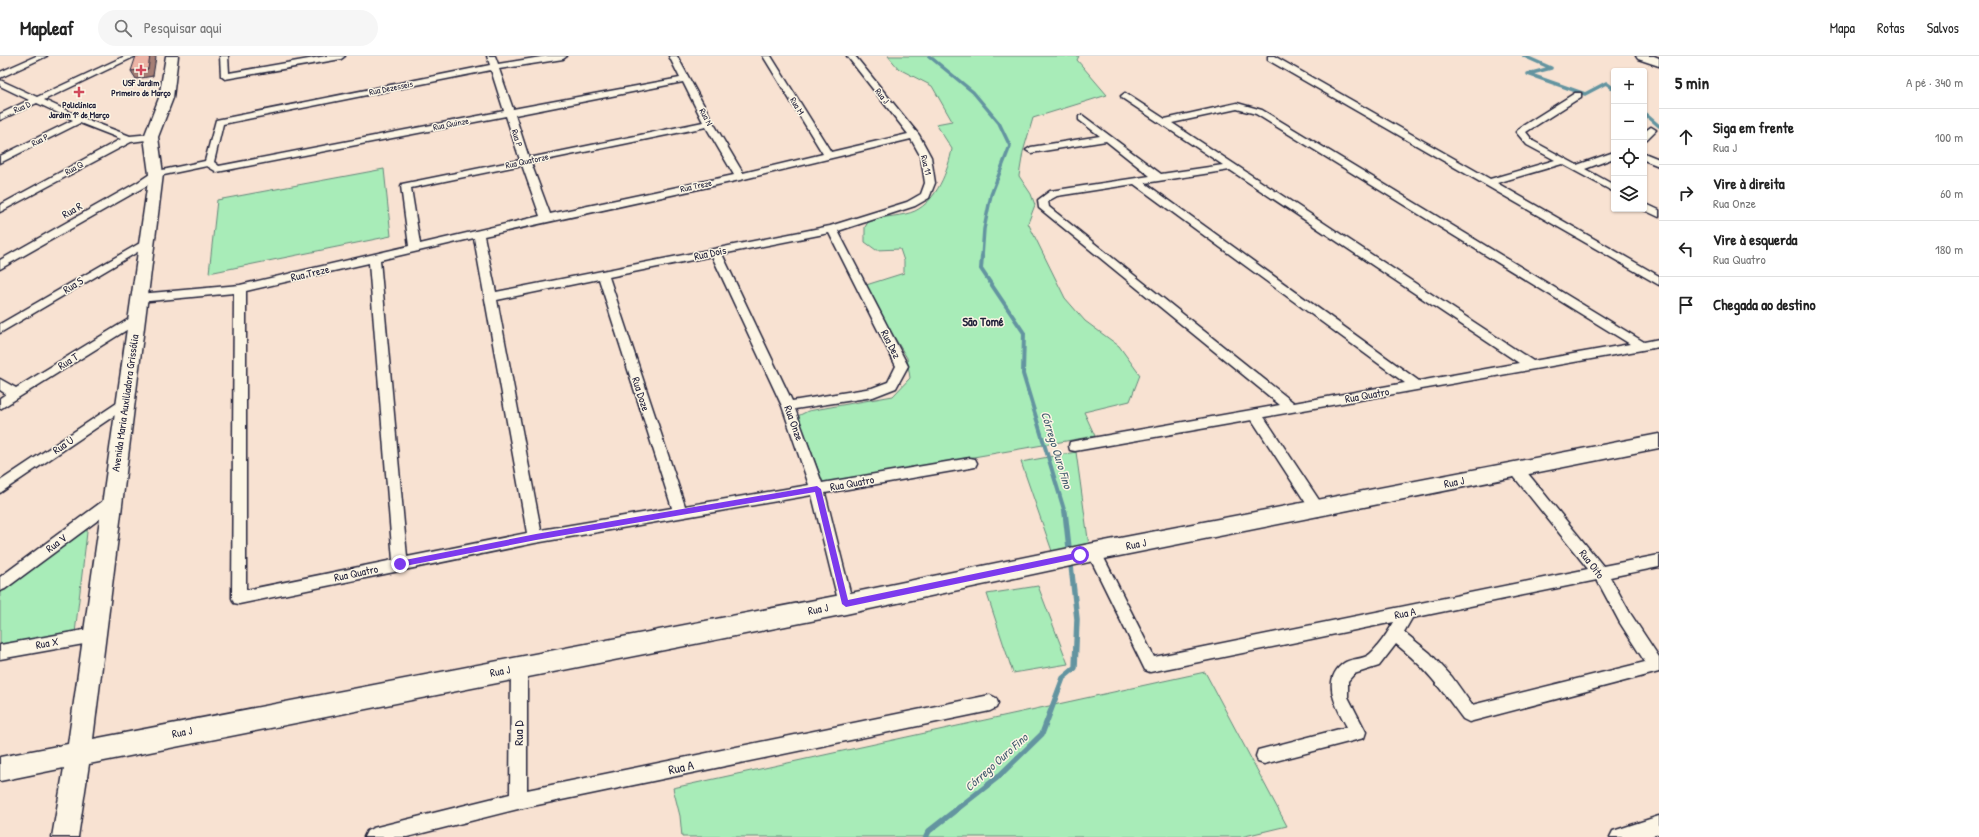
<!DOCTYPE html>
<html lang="pt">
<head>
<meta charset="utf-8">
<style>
  :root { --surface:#fff; --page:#f6f6f6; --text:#222; --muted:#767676; --line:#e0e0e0 }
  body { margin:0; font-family:"Patrick Hand",sans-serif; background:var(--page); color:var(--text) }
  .controls { position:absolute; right:12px; top:12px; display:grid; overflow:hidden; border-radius:4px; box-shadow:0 1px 3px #0004 }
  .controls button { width:36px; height:36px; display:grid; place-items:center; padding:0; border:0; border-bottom:1px solid var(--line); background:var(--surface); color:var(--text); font:20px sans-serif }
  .stop { position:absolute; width:12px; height:12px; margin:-9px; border:3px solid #7c3aed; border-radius:50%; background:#fff }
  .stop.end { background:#7c3aed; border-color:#fff; box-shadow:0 1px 4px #0008 }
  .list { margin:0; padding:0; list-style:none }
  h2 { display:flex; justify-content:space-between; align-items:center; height:52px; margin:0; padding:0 16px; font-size:17px }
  h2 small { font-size:13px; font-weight:400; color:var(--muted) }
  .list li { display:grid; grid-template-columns:26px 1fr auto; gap:12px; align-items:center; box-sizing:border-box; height:56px; padding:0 16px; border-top:1px solid var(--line) }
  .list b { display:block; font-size:15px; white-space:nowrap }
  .list p { margin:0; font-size:13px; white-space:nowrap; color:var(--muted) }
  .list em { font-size:13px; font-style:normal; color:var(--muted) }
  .icon { flex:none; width:22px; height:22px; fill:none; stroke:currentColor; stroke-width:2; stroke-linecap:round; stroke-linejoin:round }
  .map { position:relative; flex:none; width:1659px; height:781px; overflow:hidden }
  header { display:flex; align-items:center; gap:24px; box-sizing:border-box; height:56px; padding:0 20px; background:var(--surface); border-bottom:1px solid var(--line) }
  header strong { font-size:19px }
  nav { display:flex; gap:22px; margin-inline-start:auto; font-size:14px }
  .search { width:280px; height:36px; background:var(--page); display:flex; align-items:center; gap:10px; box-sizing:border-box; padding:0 14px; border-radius:22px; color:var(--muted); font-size:15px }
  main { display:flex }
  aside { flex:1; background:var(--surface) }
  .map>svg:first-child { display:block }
  .green { fill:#a8ecb8; stroke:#65877a }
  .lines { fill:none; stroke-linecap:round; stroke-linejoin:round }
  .stream-far2 { stroke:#6394a0; stroke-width:3.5 }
  .stream-far1 { stroke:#6394a0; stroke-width:4 }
  .stream { stroke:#6394a0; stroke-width:5.5 }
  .street-casing { stroke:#22223b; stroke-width:3 }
  .secondary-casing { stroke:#22223b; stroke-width:3 }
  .street { fill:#fcf5e5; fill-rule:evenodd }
  .secondary { fill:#fcf5e5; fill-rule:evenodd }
  .shaded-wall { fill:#a67e74; stroke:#22223b }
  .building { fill:#edb4a6; stroke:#22223b }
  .route { fill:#7c3aed }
  .poi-dot { fill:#d1495b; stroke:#fcf5e5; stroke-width:1.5 }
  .labels { text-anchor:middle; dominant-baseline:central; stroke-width:3; stroke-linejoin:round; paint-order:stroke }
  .far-poi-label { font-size:9px; font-weight:bold; fill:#22223b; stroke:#fcf5e5 }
  .far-street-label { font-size:9px; fill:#22223b; stroke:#fcf5e5 }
  .street-label { font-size:11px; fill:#22223b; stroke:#fcf5e5 }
  .neighbourhood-label { font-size:12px; font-weight:bold; fill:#22223b; stroke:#fcf5e5 }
  .water-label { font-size:12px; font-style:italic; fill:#425b6e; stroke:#fcf5e5 }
  .near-street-label { font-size:13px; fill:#22223b; stroke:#fcf5e5 }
</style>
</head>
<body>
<header>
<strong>Mapleaf</strong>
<div class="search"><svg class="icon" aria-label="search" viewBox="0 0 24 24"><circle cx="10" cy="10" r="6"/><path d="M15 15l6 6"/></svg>Pesquisar aqui</div>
<nav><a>Mapa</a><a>Rotas</a><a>Salvos</a></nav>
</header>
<main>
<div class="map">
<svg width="1659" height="781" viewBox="0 0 1659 781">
  <rect width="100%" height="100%" fill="#f8e2d2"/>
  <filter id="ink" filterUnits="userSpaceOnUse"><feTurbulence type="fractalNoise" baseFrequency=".025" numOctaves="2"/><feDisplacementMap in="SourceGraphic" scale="8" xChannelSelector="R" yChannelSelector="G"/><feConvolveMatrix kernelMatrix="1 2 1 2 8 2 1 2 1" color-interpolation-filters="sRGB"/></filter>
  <g filter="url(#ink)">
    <!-- green -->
    <path class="green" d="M 888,0 L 1079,0 L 1077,4 L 1107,39 L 1033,62 L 1023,96 L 1019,120 L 1031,138 L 1035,149 L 1028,167 L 1065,242 L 1085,265 L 1119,290 L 1140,319 L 1130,345 L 1084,356 L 1095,380 L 823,427 L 798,360 L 808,355 L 893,340 L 910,322 L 907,302 L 863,230 L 904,217 L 904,205 L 900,193 L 876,194 L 865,186 L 865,171 L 870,163 C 883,161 904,160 915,155 C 937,144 948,115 952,93 L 936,68 L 952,65 L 932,30 L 899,13 Z
      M 384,113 L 391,180 L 209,217 L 217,144 Z
      M 1076,396 L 1089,490 L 1053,498 L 1021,406 Z
      M 88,468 L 75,577 L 0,591 L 0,534 Z
      M 1038,530 L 1068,608 L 1013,617 L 987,538 Z
      M 1205,616 L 1287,770 L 1241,781 L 682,781 L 680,760 L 673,732 Z"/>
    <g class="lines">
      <!-- stream-far2 -->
      <path class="stream-far2" d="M 929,0 L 973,36 L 999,67 L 1010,90 L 991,139 L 984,173 L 982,201
        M 1524,0 L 1551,12 L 1528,18 L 1585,38 L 1606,27 L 1614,33
        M 1644,57 L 1659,70"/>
      <!-- stream-far1 -->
      <path class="stream-far1" d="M 982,200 L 981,213 L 1024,277 L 1023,318 L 1065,457"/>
      <!-- stream -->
      <path class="stream" d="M 926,781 L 929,775 L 998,721 L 1042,678 L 1063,622 L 1075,612 L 1077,563 L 1065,456"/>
      <defs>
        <path id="street" d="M 36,0 L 47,0 L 0,22 L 0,16 Z
          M 125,0 L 136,0 L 44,44 L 83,62 L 130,80 L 151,78 L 156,81 L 154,83 L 131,86 L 0,156 L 0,149 L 121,83 L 80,67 L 0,107 L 0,100 L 73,64 L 37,47 L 0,64 L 0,58 L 29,44 L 0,30 L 0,24 L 37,41 Z
          M 220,0 L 228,0 L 229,17 L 326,0 L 345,0 L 341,3 L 225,23 L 221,20 Z
          M 487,0 L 495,0 L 498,8 L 547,0 L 567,0 L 563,3 L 499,13 L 513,53 L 680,22 L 669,0 L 677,0 L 714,68 L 743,117 L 823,98 L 763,0 L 771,0 L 831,96 L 908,78 L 847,0 L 855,0 L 919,79 L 931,101 L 935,127 L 929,142 L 915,150 L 838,175 L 908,310 L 896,332 L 873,341 L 795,353 L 822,427 L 970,402 L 975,403 L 977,407 L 975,411 L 970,412 L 825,437 L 853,548 L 851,553 L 846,555 L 841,553 L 839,548 L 812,439 L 535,487 L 239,548 L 234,547 L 232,542 L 234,237 L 139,246 L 133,242 L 139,238 L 240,229 L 409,190 L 401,130 L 402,128 L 520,104 L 506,60 L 217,116 L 207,110 L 159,120 L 146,130 L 0,213 L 0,204 L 138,126 L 153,116 L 205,105 L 216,64 L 490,9 ZM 491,14 L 504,55 L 219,110 L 214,106 L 223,68 ZM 683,26 L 703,66 L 529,102 L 515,59 ZM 706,71 L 734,119 L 550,158 L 531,107 ZM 911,83 L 921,101 L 925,127 L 921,138 L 907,146 L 830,170 L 496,236 L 484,180 L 740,124 ZM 522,109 L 540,160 L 420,188 L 411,132 ZM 829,177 L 896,310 L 888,326 L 872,332 L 792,345 L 722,198 ZM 474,182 L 527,477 L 407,501 L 380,204 ZM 712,200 L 782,350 L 809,429 L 685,450 L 609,221 ZM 369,207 L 393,504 L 246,534 L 246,235 ZM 599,223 L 672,452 L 541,474 L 497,244 Z
          M 1268,0 L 1274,0 L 1490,123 L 1555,104 L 1527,89 L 1516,76 L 1521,71 L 1575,37 L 1581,37 L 1581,41 L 1526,76 L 1533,85 L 1577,109 L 1614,96 L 1614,102 L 1585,113 L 1614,129 L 1614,136 L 1562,108 L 1497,127 L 1659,220 L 1659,229 L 1268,4 Z
          M 1125,37 L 1165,63 L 1237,47 L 1262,54 L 1644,286 L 1659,283 L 1659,291 L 1264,361 L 1323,450 L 1325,454 L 1323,458 L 1318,460 L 1313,458 L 1252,364 L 1075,395 L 1070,394 L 1069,390 L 1070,386 L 1075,385 L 1280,349 L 1039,152 L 1038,144 L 1050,135 L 1150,120 L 1106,85 L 1031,97 L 1026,94 L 1031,91 L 1100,80 L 1079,64 L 1079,60 L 1082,59 L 1161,118 L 1223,109 L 1122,42 L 1121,40 ZM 1237,53 L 1256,58 L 1630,288 L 1533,305 L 1172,67 ZM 1230,114 L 1519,307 L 1419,325 L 1145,127 ZM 1134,128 L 1405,327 L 1294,347 L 1049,151 L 1048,145 L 1057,140 Z
          M 1651,71 L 1656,74 L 1647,83 L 1644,84 L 1644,76 Z
          M 1644,97 L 1659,103 L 1659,110 L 1644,104 Z
          M 1644,147 L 1659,154 L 1659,161 L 1642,153 L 1644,153 Z
          M 147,183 L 151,184 L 152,186 L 151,188 L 0,277 L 0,268 Z
          M 137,258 L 141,259 L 143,262 L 141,265 L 0,353 L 0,342 L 6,338 L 0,334 L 0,323 L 16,332 Z
          M 126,341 L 130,343 L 132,346 L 130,349 L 0,437 L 0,425 Z
          M 1516,408 L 1521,409 L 1603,510 L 1659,499 L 1659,511 L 1610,521 L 1630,557 L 1659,601 L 1659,616 L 1469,666 L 1463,663 C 1441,633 1426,612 1396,588 L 1379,610 L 1354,618 L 1348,625 L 1348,641 L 1366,676 L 1364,682 L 1264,708 L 1258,706 L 1256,700 L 1258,694 L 1347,671 C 1337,652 1320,624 1344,607 C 1351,602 1363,604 1370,598 C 1379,590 1388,576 1394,566 L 1150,616 L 1145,614 L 1087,496 L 1089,492 L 1094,490 L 1099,492 L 1154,601 L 1588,513 L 1511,417 L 1509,413 L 1511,409 ZM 1597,524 L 1620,567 L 1645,606 L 1472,649 L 1452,621 L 1430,597 L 1404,576 L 1412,562 Z
          M 112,440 L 117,442 L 119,446 L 117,450 L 5,533 L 0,535 L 0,521 L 107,442 Z
          M 95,572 L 100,574 L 103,579 L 100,584 L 95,586 L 0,603 L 0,589 Z
          M 519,604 L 524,606 L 527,611 L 527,734 L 990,639 L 996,642 L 998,647 L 996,652 L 990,655 L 518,753 L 407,781 L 364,781 L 367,775 L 373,772 L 510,738 L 511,611 L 514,606 Z
          M 1659,760 L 1659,778 L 1648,781 L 1610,781 L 1613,775 Z"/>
        <path id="secondary" d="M 166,0 L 178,0 L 173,42 L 158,81 L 163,118 L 93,683 L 846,538 L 1094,487 L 1659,378 L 1659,392 L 1094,505 L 846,558 L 89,708 L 78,781 L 52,781 L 64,712 L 0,725 L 0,701 L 68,688 L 149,118 L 144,81 L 159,42 Z
          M 1636,0 L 1654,0 L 1659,2 L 1659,10 L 1638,3 Z"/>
      </defs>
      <!-- street casing -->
      <use href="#street" class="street-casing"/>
      <!-- secondary casing -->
      <use href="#secondary" class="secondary-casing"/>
      <!-- street -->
      <use href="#street" class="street"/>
      <!-- secondary -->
      <use href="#secondary" class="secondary"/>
    </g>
    <!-- shaded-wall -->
    <path class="shaded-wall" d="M 150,0 L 155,0 L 156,1 L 153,20 L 136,23 L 131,15 Z"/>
    <!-- building -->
    <path class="building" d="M 136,0 L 150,0 L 148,13 L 131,15 Z"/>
  </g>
  <!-- route -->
  <path class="route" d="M 817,430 L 821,433 L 848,544 L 1080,496 L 1084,499 L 1080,502 L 846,551 L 842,548 L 815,436 L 536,484 L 400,511 L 396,508 L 400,505 L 536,478 Z"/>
  <!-- markers -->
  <g class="poi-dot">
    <path d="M139 8h4v4h4v4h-4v4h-4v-4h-4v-4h4z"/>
    <path d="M77 30h4v4h4v4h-4v4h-4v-4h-4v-4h4z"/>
  </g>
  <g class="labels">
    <!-- far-poi labels -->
    <g class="far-poi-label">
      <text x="141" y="27">USF Jardim<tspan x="141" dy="10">Primeiro de Março</tspan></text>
      <text x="79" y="49">Policlínica<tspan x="79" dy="10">Jardim 1º de Março</tspan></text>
    </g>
    <!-- far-street labels -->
    <g class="far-street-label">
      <text transform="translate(391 32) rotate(-11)">Rua Dezesseis</text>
      <text transform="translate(882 40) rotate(51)">Rua J</text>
      <text transform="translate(797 50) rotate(58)">Rua M</text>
      <text transform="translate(22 51) rotate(-24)">Rua D</text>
      <text transform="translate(706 61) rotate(62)">Rua N</text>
      <text transform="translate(451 68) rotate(-11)">Rua Quinze</text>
      <text transform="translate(517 82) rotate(73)">Rua P</text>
      <text transform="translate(40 84) rotate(-27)">Rua P</text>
      <text transform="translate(527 105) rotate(-12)">Rua Quatorze</text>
      <text transform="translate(926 109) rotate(76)">Rua 11</text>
      <text transform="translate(74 112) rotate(-28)">Rua Q</text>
      <text transform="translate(696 130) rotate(-12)">Rua Treze</text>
    </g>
    <!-- street labels -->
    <g class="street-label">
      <text transform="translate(72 154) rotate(-30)">Rua R</text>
      <text transform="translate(710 197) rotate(-12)">Rua Dois</text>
      <text transform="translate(310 217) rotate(-13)">Rua Treze</text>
      <text transform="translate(73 229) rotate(-31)">Rua S</text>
      <text transform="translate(891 288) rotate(63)">Rua Dez</text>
      <text transform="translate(68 305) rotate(-32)">Rua T</text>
      <text transform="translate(641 338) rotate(72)">Rua Doze</text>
      <text transform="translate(1367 339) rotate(-10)">Rua Quatro</text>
      <text transform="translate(125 347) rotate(-82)">Avenida Maria Auxiliadora Grissólia</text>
      <text transform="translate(794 367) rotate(70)">Rua Onze</text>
      <text transform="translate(63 389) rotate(-34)">Rua U</text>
      <text transform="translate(1454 426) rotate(-11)">Rua J</text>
      <text transform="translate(852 427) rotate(-10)">Rua Quatro</text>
      <text transform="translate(56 487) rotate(-37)">Rua V</text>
      <text transform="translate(1136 488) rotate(-11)">Rua J</text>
      <text transform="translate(1592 508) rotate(53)">Rua Oito</text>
      <text transform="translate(356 517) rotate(-12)">Rua Quatro</text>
      <text transform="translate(818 553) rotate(-11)">Rua J</text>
      <text transform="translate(1405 557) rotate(-11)">Rua A</text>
      <text transform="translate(47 587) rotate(-10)">Rua X</text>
      <text transform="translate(500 615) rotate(-11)">Rua J</text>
      <text transform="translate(182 676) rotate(-11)">Rua J</text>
    </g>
    <!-- neighbourhood labels -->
    <g class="neighbourhood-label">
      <text x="983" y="265">São Tomé</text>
    </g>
    <!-- water labels -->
    <g class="water-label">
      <text transform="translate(1057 394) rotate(73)">Córrego Ouro Fino</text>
      <text transform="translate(996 706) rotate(-42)">Córrego Ouro Fino</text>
    </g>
    <!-- near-street labels -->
    <g class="near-street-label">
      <text transform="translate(518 677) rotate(-90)">Rua D</text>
      <text transform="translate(681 711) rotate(-12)">Rua A</text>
    </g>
  </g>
</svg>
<div class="controls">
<button>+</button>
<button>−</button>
<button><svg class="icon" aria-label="locate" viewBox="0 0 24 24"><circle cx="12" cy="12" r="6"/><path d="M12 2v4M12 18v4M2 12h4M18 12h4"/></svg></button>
<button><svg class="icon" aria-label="layers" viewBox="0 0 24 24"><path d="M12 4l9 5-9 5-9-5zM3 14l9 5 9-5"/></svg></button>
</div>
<div class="stop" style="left:1080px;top:499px"></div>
<div class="stop end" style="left:400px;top:508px"></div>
</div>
<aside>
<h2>5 min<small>A pé · 340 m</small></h2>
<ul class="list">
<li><svg class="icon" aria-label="ahead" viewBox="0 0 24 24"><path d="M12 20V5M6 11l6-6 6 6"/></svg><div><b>Siga em frente</b><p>Rua J</p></div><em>100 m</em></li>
<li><svg class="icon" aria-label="right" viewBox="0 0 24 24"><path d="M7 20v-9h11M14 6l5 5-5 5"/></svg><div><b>Vire à direita</b><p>Rua Onze</p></div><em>60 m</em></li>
<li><svg class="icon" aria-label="left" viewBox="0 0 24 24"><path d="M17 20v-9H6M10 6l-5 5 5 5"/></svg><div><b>Vire à esquerda</b><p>Rua Quatro</p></div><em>180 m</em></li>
<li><svg class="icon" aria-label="arrive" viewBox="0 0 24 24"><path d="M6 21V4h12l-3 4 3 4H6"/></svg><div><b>Chegada ao destino</b></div></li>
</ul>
</aside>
</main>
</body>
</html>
